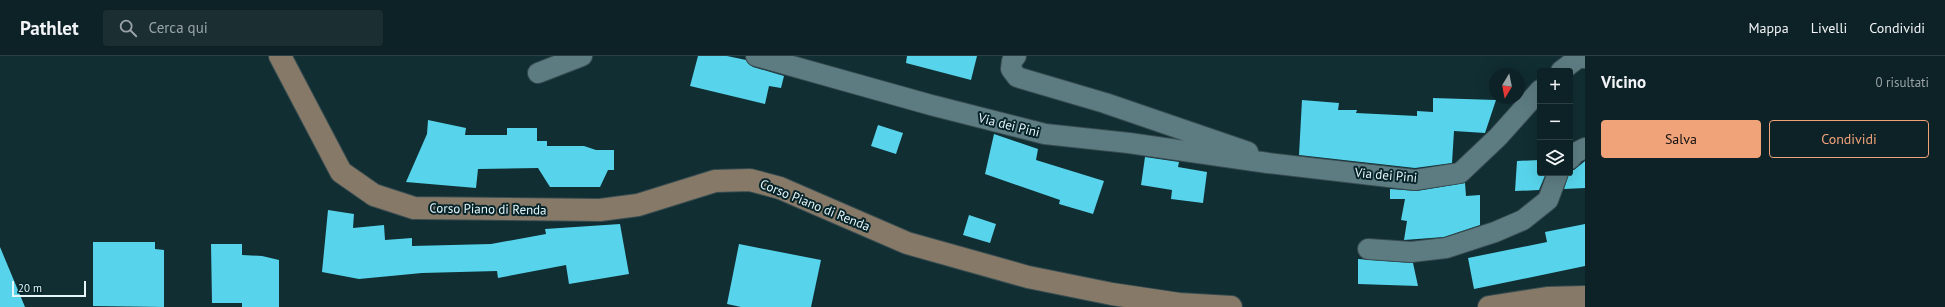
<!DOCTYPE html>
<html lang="it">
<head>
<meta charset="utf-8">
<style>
  :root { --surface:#0d2226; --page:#1b2f32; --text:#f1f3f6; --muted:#9aa4a7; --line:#2d3f43; --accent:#f0a279 }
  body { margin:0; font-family:"PT Sans",sans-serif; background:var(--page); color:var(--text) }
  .controls { position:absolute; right:12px; top:12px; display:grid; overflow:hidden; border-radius:4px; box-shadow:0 4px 16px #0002 }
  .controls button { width:36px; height:36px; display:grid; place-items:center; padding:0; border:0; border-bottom:1px solid var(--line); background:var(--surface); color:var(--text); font:20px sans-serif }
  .compass { position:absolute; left:1489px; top:12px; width:36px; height:36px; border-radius:50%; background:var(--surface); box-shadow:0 4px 16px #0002; rotate:190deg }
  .scale { position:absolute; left:12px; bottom:10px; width:74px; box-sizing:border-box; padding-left:4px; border:2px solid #e6f6f9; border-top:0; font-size:11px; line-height:14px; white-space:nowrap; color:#e6f6f9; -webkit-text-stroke:3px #062429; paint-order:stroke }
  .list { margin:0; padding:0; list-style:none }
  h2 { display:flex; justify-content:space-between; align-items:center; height:52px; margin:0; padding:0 16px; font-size:17px }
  h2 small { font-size:13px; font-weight:400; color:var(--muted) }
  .actions { display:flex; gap:8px; padding:12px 16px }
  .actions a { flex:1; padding:9px 0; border:1px solid var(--accent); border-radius:4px; text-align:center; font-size:14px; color:var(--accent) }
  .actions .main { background:var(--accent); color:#111 }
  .icon { flex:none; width:22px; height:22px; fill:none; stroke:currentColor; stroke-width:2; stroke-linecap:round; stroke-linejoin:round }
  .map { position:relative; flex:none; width:1585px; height:251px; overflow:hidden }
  header { display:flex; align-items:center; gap:24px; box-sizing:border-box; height:56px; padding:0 20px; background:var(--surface); border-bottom:1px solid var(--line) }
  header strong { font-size:19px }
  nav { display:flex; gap:22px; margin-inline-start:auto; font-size:14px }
  .search { width:280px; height:36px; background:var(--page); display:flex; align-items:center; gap:10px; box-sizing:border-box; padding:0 14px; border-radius:4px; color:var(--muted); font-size:15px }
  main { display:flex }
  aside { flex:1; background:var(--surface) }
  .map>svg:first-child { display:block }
  .building { fill:#57d4eb }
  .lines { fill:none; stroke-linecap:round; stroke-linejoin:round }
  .street-casing { stroke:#374c50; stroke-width:22 }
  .secondary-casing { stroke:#374c50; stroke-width:24 }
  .street { stroke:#5d7c82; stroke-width:20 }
  .secondary { stroke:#867967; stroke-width:22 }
  .labels { text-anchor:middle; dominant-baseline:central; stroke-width:4; stroke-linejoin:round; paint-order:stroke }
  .street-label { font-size:13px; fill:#e6f6f9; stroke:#062429 }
</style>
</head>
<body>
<header>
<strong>Pathlet</strong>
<div class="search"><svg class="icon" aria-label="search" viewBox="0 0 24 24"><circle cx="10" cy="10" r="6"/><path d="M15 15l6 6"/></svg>Cerca qui</div>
<nav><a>Mappa</a><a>Livelli</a><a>Condividi</a></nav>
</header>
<main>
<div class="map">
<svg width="1585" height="251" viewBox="0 0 1585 251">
  <rect width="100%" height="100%" fill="#112e33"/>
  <!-- building -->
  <path class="building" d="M 698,0 L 727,0 L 746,4 L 753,11 L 784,20 L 781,32 L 769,30 L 765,48 L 690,30 Z
    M 907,0 L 977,0 L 971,24 L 906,7 Z
    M 1433,42 L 1496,44 L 1485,77 L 1454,75 L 1452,107 L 1415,112 L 1299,99 L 1302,44 L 1339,47 L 1338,54 L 1357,54 L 1356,57 L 1417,60 L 1417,55 L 1433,56 Z
    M 428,64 L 466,72 L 465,79 L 507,79 L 507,72 L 537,72 L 537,85 L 547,85 L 547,90 L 584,90 L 596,94 L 614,94 L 614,114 L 608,114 L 600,131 L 550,131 L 538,112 L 478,113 L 476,132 L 406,126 L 427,78 Z
    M 878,69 L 903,77 L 896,98 L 871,90 Z
    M 994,78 L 1038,93 L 1036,104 L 1104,125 L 1093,158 L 1059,148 L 1060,144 L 985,118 Z
    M 1145,101 L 1179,106 L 1178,111 L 1207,116 L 1203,147 L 1171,143 L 1172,134 L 1141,129 Z
    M 1540,104 L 1540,117 L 1546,117 L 1539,134 L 1515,135 L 1517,105 Z
    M 1585,105 L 1585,132 L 1564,133 L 1570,114 L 1574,114 Z
    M 1465,127 L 1466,140 L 1480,139 L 1480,169 L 1444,181 L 1404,184 L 1407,165 L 1401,164 L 1405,143 L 1390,143 L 1390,133 L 1417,135 Z
    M 328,154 L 354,158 L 353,172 L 384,169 L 385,184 L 412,182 L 412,190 L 491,188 L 546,178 L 545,173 L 620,168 L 629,218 L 569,228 L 566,209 L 498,222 L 497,215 L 422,217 L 359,223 L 322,216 Z
    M 969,159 L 996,168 L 990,187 L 963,179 Z
    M 1585,168 L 1585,210 L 1474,233 L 1468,202 L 1547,186 L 1545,176 Z
    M 93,186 L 155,186 L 155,193 L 164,194 L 164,251 L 93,250 Z
    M 211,188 L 242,188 L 242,199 L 262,200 L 279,204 L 279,251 L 242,251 L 242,247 L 212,247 Z
    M 739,188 L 821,204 L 811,251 L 741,251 L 727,248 Z
    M 0,191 L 25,251 L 0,251 Z
    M 1358,203 L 1413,207 L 1418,230 L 1358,228 Z"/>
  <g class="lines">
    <defs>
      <path id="street" d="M 756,0 L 931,49 L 1045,78 L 1129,87 L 1268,107 L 1415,124 L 1460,117 L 1498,81 L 1540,34
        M 1016,0 L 1012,5 L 1011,13 L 1017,21 L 1105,47 L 1248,96
        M 1561,15 L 1578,2 L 1585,2
        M 538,17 L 582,0
        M 1570,103 L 1575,97 L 1585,92
        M 1368,193 L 1411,196 L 1446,192 L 1495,176 L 1523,164 L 1548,144 L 1558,117"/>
      <path id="secondary" d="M 280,0 L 341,116 L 374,139 L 414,152 L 600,154 L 638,149 L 715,125 L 750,124 L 780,132 L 907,187 L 1028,221 L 1112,238 L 1179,248 L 1231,251
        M 1489,251 L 1547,242 L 1585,241"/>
    </defs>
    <!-- street casing -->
    <use href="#street" class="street-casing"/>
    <!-- secondary casing -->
    <use href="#secondary" class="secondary-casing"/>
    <!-- street -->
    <use href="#street" class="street"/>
    <!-- secondary -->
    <use href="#secondary" class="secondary"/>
  </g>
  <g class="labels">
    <!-- street labels -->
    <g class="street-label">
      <text transform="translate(1009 69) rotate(14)">Via dei Pini</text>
      <text transform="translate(1386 119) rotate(5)">Via dei Pini</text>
      <text transform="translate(815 149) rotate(22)">Corso Piano di Renda</text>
      <text transform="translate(488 153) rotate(1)">Corso Piano di Renda</text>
    </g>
  </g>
</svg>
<div class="controls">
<button>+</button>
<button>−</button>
<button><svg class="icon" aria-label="layers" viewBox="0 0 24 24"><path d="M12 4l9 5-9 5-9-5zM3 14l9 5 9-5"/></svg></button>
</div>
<svg class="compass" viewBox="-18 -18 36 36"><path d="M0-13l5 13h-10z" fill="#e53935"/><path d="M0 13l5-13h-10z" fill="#9aa4a7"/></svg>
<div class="scale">20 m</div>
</div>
<aside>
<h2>Vicino<small>0 risultati</small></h2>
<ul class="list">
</ul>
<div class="actions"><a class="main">Salva</a><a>Condividi</a></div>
</aside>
</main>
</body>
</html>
